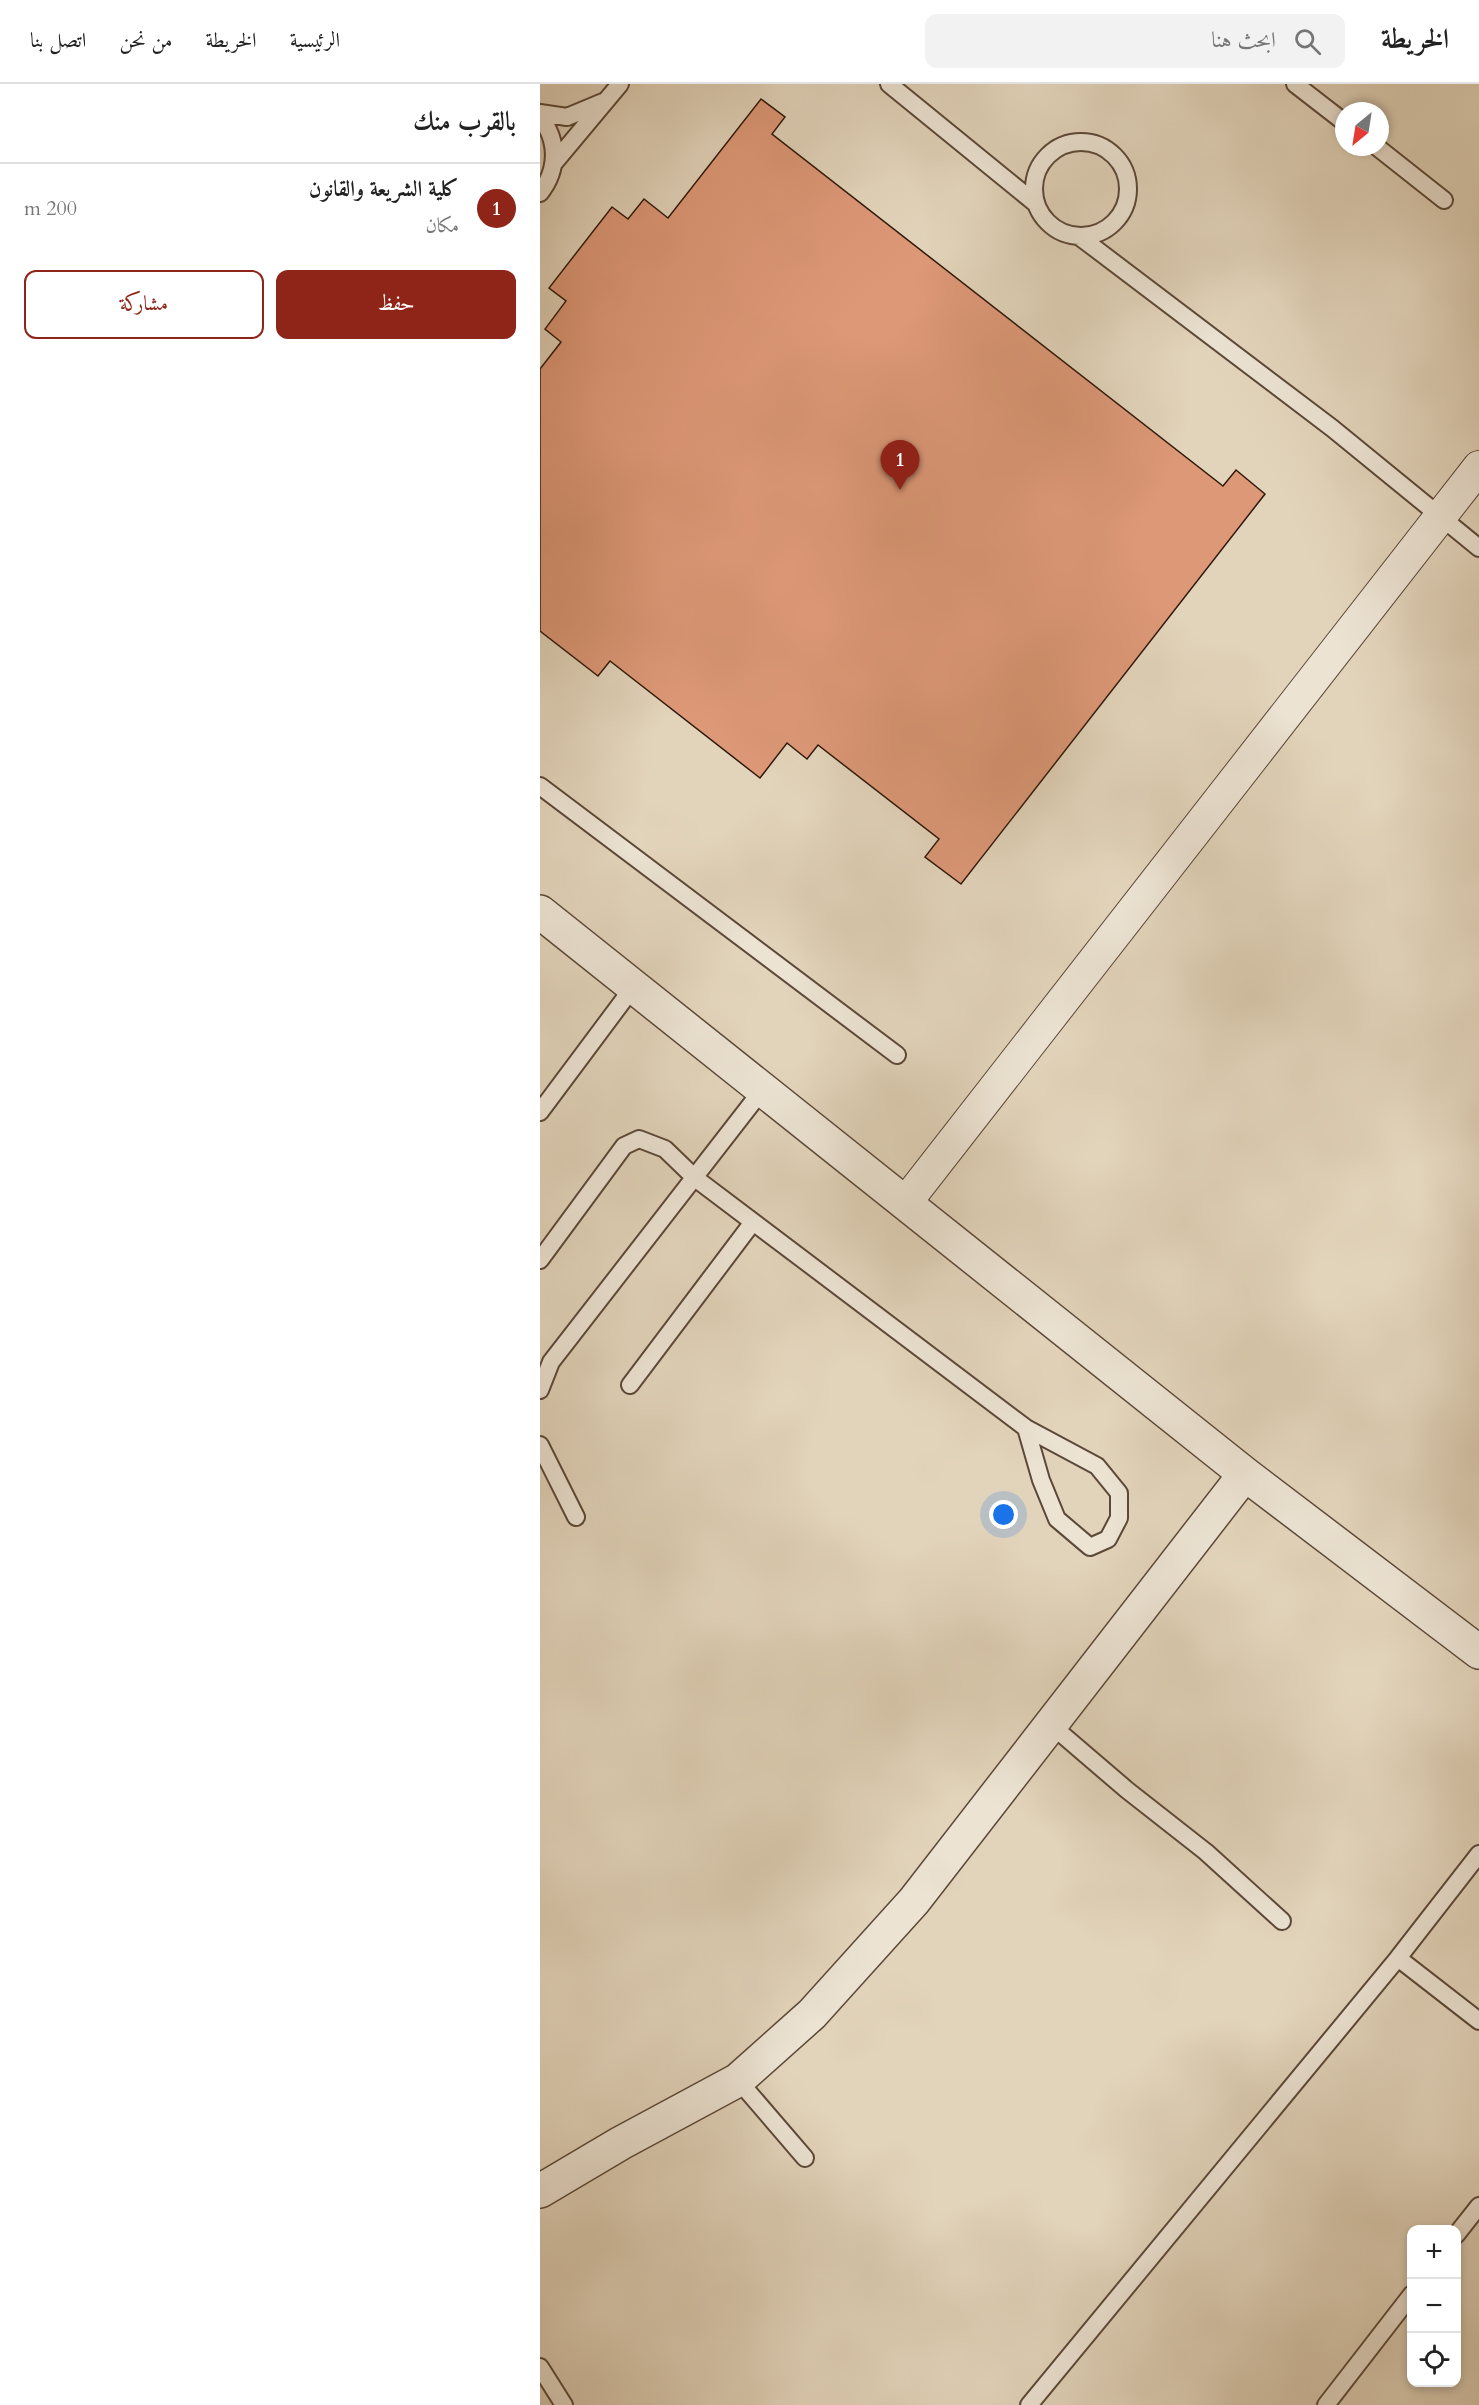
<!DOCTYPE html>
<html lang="ar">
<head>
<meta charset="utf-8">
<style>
  :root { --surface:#fff; --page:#f2f2f2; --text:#222; --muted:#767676; --line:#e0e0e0; --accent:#8f2418 }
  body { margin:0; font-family:Cardo,Amiri,serif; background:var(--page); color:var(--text); direction:rtl }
  .controls { position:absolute; right:18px; bottom:18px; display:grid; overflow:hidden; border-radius:12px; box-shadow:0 3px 9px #0003 }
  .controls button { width:54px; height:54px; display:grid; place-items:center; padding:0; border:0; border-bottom:2px solid var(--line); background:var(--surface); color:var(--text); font:30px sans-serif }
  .compass { position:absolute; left:795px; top:18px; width:54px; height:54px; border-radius:50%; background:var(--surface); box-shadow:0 3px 9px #0003; rotate:210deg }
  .you { position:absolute; left:464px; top:1431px; width:21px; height:21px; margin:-15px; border:4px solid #fff; border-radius:50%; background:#1a73e8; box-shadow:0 0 0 9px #1a73e833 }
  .badge { display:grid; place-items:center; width:39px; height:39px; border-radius:50%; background:var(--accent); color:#fff; font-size:20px; font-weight:700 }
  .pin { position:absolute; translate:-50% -50px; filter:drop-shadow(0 2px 3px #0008) }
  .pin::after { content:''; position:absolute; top:32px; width:21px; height:18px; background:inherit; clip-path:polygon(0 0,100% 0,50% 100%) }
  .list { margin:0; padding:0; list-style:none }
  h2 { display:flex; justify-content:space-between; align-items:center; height:78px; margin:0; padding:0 24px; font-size:26px }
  h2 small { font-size:20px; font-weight:400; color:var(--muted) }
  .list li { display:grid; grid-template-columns:39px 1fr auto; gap:18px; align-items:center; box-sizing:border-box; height:90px; padding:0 24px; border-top:2px solid var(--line) }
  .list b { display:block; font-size:22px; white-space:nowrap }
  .list p { margin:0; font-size:20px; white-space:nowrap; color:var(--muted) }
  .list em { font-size:20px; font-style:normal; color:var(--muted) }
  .actions { display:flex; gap:12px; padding:18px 24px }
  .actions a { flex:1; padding:14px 0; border:2px solid var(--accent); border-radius:12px; text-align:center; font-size:21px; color:var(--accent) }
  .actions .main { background:var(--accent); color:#fff }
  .icon { flex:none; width:33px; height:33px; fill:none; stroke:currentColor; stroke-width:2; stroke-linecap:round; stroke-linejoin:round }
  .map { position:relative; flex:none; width:939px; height:2321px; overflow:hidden; direction:ltr }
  header { display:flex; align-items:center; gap:36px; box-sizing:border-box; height:84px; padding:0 30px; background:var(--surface); border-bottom:2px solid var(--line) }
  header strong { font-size:28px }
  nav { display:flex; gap:33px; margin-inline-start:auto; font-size:21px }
  .search { width:420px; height:54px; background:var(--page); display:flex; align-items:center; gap:15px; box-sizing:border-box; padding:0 21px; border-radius:12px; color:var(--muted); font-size:22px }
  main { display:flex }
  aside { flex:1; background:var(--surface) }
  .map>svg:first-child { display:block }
  .building { fill:#dd9877; stroke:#30190c; stroke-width:1.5 }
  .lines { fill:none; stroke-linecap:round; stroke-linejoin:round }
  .service-casing { stroke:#5c4838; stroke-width:20 }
  .minor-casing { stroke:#5c4838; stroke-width:34 }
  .tertiary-casing { stroke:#5c4838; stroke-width:36 }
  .service { stroke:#ece3d3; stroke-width:16 }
  .minor { stroke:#ece3d3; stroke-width:32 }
  .tertiary { stroke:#ece3d3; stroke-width:33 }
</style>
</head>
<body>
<header>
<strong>الخريطة</strong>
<div class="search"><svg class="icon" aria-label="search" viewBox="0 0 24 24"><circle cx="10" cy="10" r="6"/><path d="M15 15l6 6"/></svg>ابحث هنا</div>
<nav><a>الرئيسية</a><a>الخريطة</a><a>من نحن</a><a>اتصل بنا</a></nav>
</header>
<main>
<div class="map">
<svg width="939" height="2321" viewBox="0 0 939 2321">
  <rect width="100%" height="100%" fill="#e2d4bb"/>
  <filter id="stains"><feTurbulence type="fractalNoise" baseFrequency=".00333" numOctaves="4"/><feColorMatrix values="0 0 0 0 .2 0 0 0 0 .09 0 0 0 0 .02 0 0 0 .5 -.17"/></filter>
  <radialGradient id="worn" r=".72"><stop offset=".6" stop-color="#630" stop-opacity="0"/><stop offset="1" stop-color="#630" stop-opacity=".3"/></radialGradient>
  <!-- building -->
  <path class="building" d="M 221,15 L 245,33 L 232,50 L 683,402 L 696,386 L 725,410 L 421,800 L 385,773 L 399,755 L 278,661 L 267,675 L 247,659 L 220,694 L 70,577 L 58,592 L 0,547 L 0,285 L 21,258 L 5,245 L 26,217 L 9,204 L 72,123 L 88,135 L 104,115 L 128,134 Z"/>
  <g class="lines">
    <defs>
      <path id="service" d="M 349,0 L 495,119
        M 755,0 L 804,38
        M 0,29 L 27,33 L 63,18
        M 0,33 C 19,57 18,86 0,109
        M494 105a47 47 0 1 1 94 0a47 47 0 1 1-94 0Z
        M 837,63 L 904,116
        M 14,79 L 80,0
        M 540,153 L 792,344 L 939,464
        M 0,702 L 357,971
        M 0,1028 L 94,902
        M 0,1176 L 84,1062 L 99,1055 L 125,1065 L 155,1094 L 486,1344 L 557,1382 L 579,1409 L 579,1434 L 568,1455 L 550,1463 L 517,1435 L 501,1396 L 486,1344
        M 90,1301 L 213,1138
        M 0,1306 L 11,1278 L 223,1005
        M 0,1361 L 36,1433
        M 510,1640 L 587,1706 L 666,1768 L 742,1837
        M 858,1874 L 939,1937
        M 198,1996 L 265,2074
        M 916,2151 L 939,2122
        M 0,2283 L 24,2321
        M 489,2321 L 858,1874 L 939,1770
        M 786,2321 L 872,2210"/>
      <path id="minor" d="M 366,1118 L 939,383"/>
      <path id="tertiary" d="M 0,828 L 705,1390 L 939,1568
        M 0,2107 L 81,2059 L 198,1996 L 272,1930 L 374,1817 L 705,1390"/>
    </defs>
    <!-- service casing -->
    <use href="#service" class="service-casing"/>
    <!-- minor casing -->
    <use href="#minor" class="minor-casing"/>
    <!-- tertiary casing -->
    <use href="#tertiary" class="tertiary-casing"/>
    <!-- service -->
    <use href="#service" class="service"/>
    <!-- minor -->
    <use href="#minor" class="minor"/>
    <!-- tertiary -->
    <use href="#tertiary" class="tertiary"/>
  </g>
  <rect width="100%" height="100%" filter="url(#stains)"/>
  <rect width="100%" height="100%" fill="url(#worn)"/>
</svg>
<div class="controls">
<button>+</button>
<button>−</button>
<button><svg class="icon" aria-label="locate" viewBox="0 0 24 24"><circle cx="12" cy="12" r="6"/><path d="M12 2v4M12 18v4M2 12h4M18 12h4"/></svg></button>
</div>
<svg class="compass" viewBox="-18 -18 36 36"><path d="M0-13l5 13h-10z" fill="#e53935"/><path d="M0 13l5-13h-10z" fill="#767676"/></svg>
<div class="you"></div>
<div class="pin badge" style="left:360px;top:406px">1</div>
</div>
<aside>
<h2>بالقرب منك<small></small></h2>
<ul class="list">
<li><span class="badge">1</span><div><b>كلية الشريعة والقانون</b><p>مكان</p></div><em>200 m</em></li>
</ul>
<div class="actions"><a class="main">حفظ</a><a>مشاركة</a></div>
</aside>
</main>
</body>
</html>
